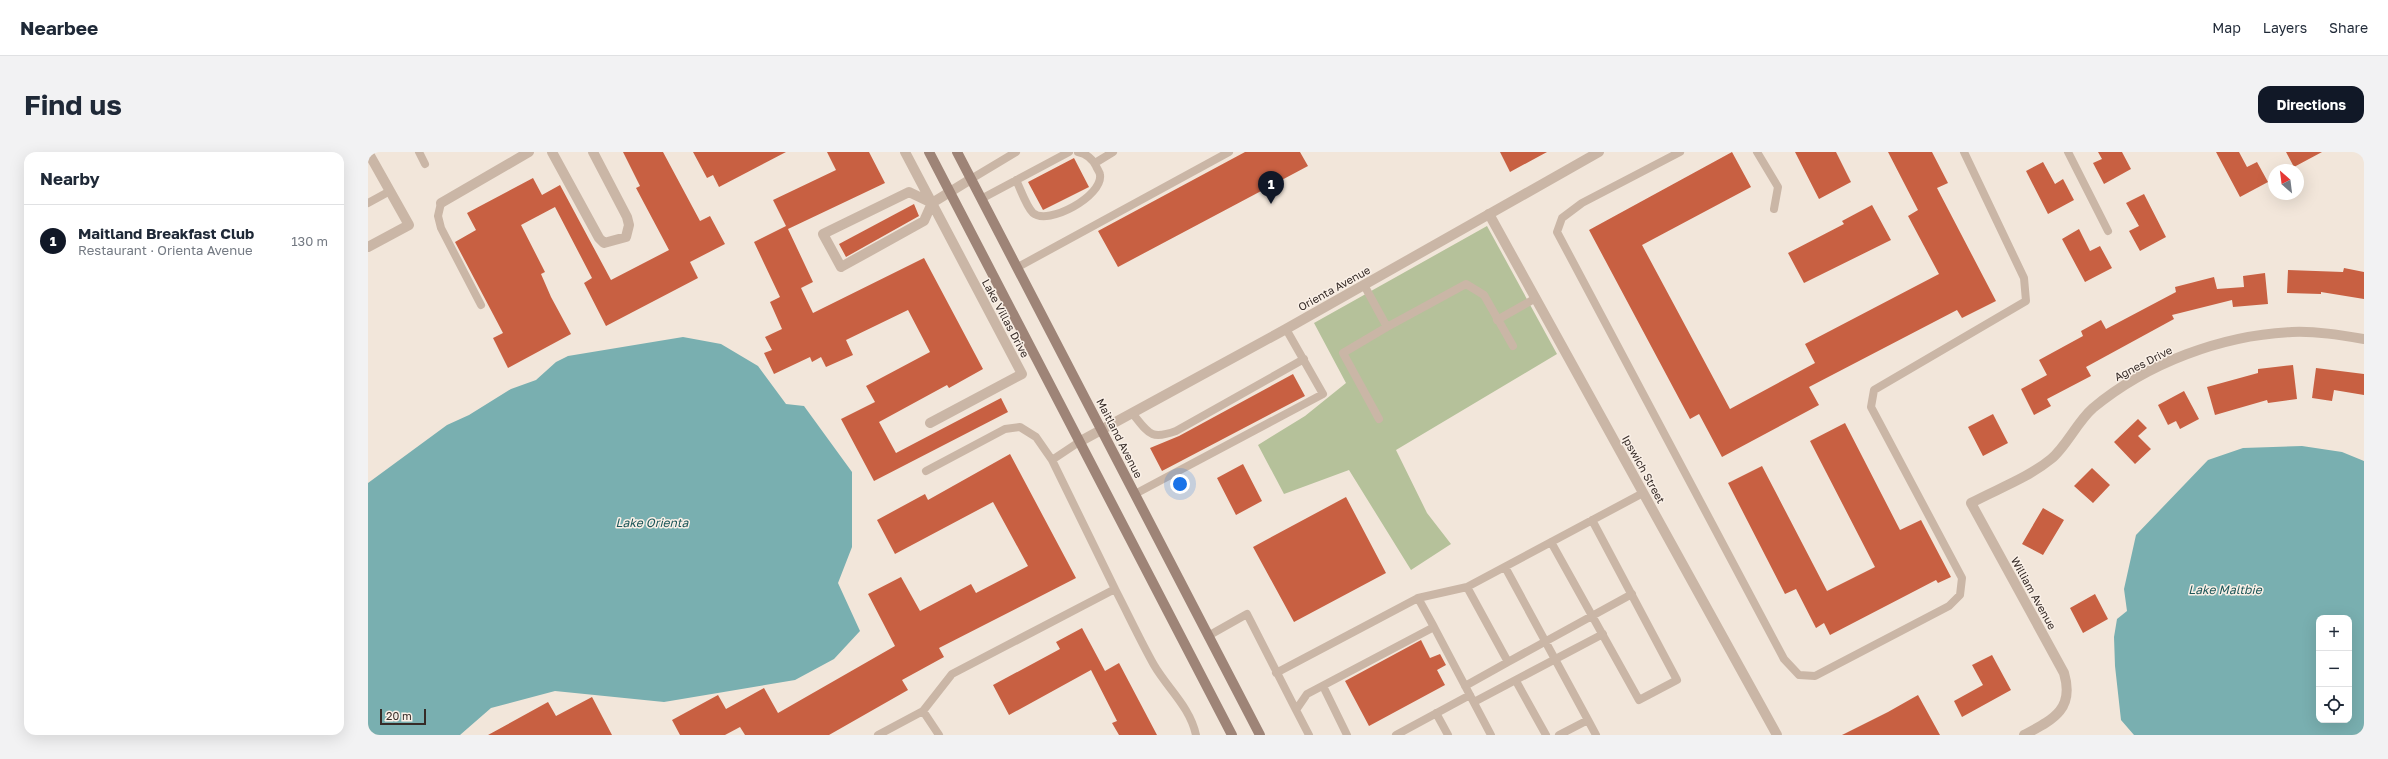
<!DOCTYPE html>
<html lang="en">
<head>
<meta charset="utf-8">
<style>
  :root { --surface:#fff; --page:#f2f2f3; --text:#1f2937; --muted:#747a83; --line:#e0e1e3; --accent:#111827 }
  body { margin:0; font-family:"Golos Text",sans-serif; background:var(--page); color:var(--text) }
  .controls { position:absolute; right:12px; bottom:12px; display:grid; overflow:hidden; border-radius:8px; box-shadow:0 4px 16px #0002 }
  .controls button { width:36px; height:36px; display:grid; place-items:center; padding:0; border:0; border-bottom:1px solid var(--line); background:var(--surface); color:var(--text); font:20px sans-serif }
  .compass { position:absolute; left:1900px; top:12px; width:36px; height:36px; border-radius:50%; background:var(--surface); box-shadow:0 4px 16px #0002; rotate:332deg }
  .scale { position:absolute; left:12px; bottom:10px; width:46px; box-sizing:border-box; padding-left:4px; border:2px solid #362b27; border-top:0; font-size:11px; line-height:14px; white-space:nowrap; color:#362b27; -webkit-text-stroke:3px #faf0e7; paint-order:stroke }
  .you { position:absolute; left:812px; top:332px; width:14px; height:14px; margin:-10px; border:3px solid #fff; border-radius:50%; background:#1a73e8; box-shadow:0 0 0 6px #1a73e833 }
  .badge { display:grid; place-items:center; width:26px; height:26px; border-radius:50%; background:var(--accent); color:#fff; font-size:13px; font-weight:700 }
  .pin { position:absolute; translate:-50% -33px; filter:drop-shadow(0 1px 2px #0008) }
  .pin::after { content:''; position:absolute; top:21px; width:14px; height:12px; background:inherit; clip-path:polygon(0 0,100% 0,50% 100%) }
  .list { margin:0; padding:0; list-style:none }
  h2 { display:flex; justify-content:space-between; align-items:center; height:52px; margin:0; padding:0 16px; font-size:17px }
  h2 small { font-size:13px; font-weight:400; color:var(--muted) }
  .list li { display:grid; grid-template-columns:26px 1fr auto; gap:12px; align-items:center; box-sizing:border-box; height:72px; padding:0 16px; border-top:1px solid var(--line) }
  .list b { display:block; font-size:15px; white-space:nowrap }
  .list p { margin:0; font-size:13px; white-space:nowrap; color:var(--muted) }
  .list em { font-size:13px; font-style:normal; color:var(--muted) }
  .icon { flex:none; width:22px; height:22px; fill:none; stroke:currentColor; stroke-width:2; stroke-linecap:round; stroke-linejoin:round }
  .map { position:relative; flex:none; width:1996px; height:583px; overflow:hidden; border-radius:12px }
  header { display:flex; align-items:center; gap:24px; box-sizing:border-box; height:56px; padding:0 20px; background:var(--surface); border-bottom:1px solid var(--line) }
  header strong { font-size:19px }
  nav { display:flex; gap:22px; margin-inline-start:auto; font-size:14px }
  .intro { display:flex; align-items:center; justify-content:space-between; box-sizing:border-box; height:96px; padding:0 24px }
  h1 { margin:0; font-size:28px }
  .button { padding:10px 18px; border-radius:12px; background:var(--accent); color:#fff; font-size:14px; font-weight:700 }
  main { display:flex; gap:24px; padding:0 24px }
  aside { flex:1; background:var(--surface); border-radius:12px; box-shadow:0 4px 16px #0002 }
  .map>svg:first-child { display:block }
  .green { fill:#b5c19a }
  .water { fill:#79afb0; fill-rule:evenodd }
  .building { fill:#c86042 }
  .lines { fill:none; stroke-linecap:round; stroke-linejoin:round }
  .service { stroke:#cab6a6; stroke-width:8 }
  .minor { stroke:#cab6a6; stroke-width:10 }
  .tertiary { stroke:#cab6a6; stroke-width:10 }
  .secondary { stroke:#9e8477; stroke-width:10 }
  .labels { text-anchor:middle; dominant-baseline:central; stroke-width:3; stroke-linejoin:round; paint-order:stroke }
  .street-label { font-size:11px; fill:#362b27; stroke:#faf0e7 }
  .water-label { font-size:12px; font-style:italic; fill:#1c5658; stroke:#faf0e7 }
</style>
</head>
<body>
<header>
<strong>Nearbee</strong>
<nav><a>Map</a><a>Layers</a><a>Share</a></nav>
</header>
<div class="intro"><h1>Find us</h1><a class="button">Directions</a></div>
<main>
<aside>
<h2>Nearby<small></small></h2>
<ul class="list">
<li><span class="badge">1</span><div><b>Maitland Breakfast Club</b><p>Restaurant · Orienta Avenue</p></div><em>130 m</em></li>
</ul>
</aside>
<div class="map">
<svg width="1996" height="583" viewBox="0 0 1996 583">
  <rect width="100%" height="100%" fill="#f2e6da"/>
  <!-- green -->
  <path class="green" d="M 1119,74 L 1189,202 L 1028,298 L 1059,361 L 1083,392 L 1043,418 L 981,318 L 916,342 L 890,293 L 937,264 L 978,231 L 946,171 Z"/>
  <!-- water -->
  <path class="water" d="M 315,185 L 353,192 L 390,214 L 418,252 L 436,254 L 484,320 L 484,395 L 470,431 L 492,479 L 466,507 L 427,528 L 296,550 L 187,539 L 123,556 L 92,583 L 0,583 L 0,331 L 79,273 L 101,263 L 143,237 L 168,228 L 188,210 L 200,204 Z
    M 1934,294 L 1974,300 L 1996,309 L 1996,583 L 1766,583 L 1753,568 L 1747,514 L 1746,485 L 1749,467 L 1759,459 L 1756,437 L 1768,383 L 1840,308 L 1875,296 ZM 1951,466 L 1981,466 L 1981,568 L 1951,568 Z"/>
  <!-- building -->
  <path class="building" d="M 255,0 L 295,0 L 332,69 L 342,64 L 357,92 L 322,110 L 330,126 L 238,174 L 216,131 L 224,126 L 187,55 L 153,73 L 177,120 L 173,122 L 183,145 L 203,182 L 140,216 L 125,186 L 135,181 L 87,90 L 108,78 L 99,61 L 165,26 L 174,43 L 192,33 L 243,128 L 301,98 L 268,36 L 272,34 Z
    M 325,0 L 418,0 L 351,35 L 345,23 L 339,26 Z
    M 459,0 L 501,0 L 517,31 L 420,77 L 445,130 L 433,136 L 445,161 L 556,106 L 615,217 L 581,236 L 579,233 L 511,270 L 528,301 L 633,246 L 640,260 L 506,329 L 473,267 L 507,250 L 498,234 L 562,200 L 540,158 L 478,188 L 485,203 L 458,215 L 453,205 L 444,210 L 442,205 L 406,222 L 396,201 L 404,198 L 397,185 L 414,177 L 402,150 L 412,145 L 386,90 L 418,74 L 405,48 L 468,18 Z
    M 877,0 L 932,0 L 940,14 L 750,115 L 730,79 Z
    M 1132,0 L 1179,0 L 1142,20 Z
    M 1364,0 L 1383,35 L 1274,93 L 1362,257 L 1447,211 L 1437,192 L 1571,122 L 1540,64 L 1550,58 L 1520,0 L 1564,0 L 1580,31 L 1569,36 L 1628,149 L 1594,166 L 1589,158 L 1441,235 L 1451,253 L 1354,305 L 1331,262 L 1322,267 L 1221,78 Z
    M 1427,0 L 1468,0 L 1483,30 L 1451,47 Z
    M 1730,0 L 1754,0 L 1763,17 L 1736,32 L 1725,11 L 1734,7 Z
    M 1848,0 L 1871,0 L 1879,15 L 1889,10 L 1900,30 L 1872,45 Z
    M 1918,0 L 1954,0 L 1926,15 Z
    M 706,6 L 721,35 L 675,58 L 660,30 Z
    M 1675,10 L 1687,32 L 1695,27 L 1706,48 L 1680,62 L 1658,19 Z
    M 1776,42 L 1798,85 L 1772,99 L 1761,79 L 1771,74 L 1758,51 Z
    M 546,52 L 551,64 L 478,105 L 471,92 Z
    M 1504,53 L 1523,88 L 1436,131 L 1420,101 L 1476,72 L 1474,69 Z
    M 1711,77 L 1722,99 L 1732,94 L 1744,116 L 1717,130 L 1694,87 Z
    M 1976,116 L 1996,120 L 1996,147 L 1953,140 L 1953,142 L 1919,141 L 1920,118 L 1975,120 Z
    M 1897,121 L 1900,152 L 1865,155 L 1864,148 L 1804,163 L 1806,167 L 1718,215 L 1723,224 L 1679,247 L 1683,254 L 1666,263 L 1653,237 L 1679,223 L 1671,208 L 1715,184 L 1713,179 L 1733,168 L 1738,177 L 1808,140 L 1807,135 L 1846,125 L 1849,137 L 1876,135 L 1875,124 Z
    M 1925,213 L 1929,247 L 1900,251 L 1899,248 L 1847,263 L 1839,235 L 1890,221 L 1890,217 Z
    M 1948,216 L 1996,222 L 1996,243 L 1966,238 L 1964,249 L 1944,246 Z
    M 925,222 L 937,244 L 794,319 L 782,296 L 811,284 Z
    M 1816,239 L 1831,267 L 1812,277 L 1808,269 L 1800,273 L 1790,253 Z
    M 1625,262 L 1640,291 L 1615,304 L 1600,275 Z
    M 1770,267 L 1779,276 L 1770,284 L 1783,297 L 1767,312 L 1746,290 Z
    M 1477,271 L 1532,378 L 1553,368 L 1583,425 L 1570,431 L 1568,428 L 1462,483 L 1456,471 L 1448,476 L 1428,437 L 1417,442 L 1360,331 L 1394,314 L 1459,439 L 1507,415 L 1442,289 Z
    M 642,302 L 708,426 L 571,496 L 576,505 L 534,528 L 540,538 L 461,583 L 377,583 L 372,575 L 357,583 L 312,583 L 304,568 L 350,543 L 358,557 L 396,536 L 410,561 L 527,494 L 500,442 L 533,425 L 552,459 L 603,432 L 608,441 L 660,414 L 625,350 L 527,402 L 509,368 L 557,342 L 560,348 Z
    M 875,312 L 894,349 L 868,363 L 849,326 Z
    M 1724,316 L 1742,333 L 1725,351 L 1706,334 Z
    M 978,345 L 1018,421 L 926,470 L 885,395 Z
    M 1675,356 L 1696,368 L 1675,403 L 1654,392 Z
    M 1727,442 L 1740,467 L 1715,481 L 1702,456 Z
    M 714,476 L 737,519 L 751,511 L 789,583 L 751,583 L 744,571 L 749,569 L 723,518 L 641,563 L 625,533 L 692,497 L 688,490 Z
    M 1053,488 L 1062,506 L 1072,502 L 1078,513 L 1069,518 L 1077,533 L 1001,574 L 977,529 Z
    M 1624,503 L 1643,538 L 1594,565 L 1586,549 L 1615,533 L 1604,513 Z
    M 1550,543 L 1572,583 L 1474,583 L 1520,560 Z
    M 224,545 L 244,583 L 120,583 L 180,550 L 188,564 Z"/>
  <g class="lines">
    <!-- service -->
    <path class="service" d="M 51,0 L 57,12
      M 1312,0 L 1214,51 L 1194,66 L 1189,80 L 1416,507 L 1431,523 L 1447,524 L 1581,454 L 1592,443 L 1594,426 L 1503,255 L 1506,238 L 1658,149 L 1656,126 L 1596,0
      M 1389,0 L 1410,35 L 1406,57
      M 1700,0 L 1740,79
      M 727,11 L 745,0
      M 603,27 L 648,0
      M 648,28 C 653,38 658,54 665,61 C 680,74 735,44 732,23 C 732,20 729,17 728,14 C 724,6 719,2 710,0
      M 613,47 L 701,0
      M 0,51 L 22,39
      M 73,51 L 70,64 L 73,76 L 113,153
      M 650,115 L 861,0
      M 996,133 L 1019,175 L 975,201 L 1011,267
      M 1129,168 L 1168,146
      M 1019,175 L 1098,132 L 1116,143 L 1145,194
      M 765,262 C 781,282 783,288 808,279 L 936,207
      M 684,308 L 711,290
      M 767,342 L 955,242 L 918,177
      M 1183,390 L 1271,548 L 1309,528 L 1224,368
      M 1137,415 L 1220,568
      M 747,437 C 760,462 772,488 786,513 C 800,537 822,555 828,583
      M 1050,446 L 1099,435 L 1275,341
      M 840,484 L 879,462 L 928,558
      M 1140,510 L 1264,442
      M 908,521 L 1050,446 L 1066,475
      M 1148,529 L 1178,583
      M 955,534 L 979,583
      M 1097,534 L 1140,510 L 1099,435
      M 1106,550 L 1235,482
      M 555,559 L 571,583
      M 1068,561 L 1080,583
      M 510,583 L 555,559 L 584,522 L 747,437 L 684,308 L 668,285 L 652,275 L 637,277 L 558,319
      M 941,583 L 928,558 L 939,542 L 1066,475 L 1123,583
      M 1028,583 L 1102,543
      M 1191,583 L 1220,568 L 1228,583"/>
    <!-- minor -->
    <path class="minor" d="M 184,0 L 231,86 L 236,91 L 258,85 L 261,73 L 259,65 L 225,0
      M 537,0 L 654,222 L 562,271
      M 73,51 L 161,0
      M 564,51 L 541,40 L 455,82 L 473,115 L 556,69 L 564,51 L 603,27
      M 1121,62 L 1409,583
      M 0,95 L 41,73 L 0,0
      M 1656,583 C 1684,568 1707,558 1696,521 L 1603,351 C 1629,337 1660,326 1683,307 C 1698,295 1709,270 1725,256 C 1779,211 1854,183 1924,180 C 1948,179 1972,183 1996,187"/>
    <!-- tertiary -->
    <path class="tertiary" d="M 711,290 L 918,177 L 1231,0"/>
    <!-- secondary -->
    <path class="secondary" d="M 561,0 L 864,583
      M 589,0 L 892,583"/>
  </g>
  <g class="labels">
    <!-- street labels -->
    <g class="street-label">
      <text transform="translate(966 136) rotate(-29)">Orienta Avenue</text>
      <text transform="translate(638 166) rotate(62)">Lake Villas Drive</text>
      <text transform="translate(1775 211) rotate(-27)">Agnes Drive</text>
      <text transform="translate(752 286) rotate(63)">Maitland Avenue</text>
      <text transform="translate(1276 317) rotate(61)">Ipswich Street</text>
      <text transform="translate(1666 441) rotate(61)">William Avenue</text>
    </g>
    <!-- water labels -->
    <g class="water-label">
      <text x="284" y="370">Lake Orienta</text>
      <text x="1857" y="437">Lake Maltbie</text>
    </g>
  </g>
</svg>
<div class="controls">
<button>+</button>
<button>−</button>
<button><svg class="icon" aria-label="locate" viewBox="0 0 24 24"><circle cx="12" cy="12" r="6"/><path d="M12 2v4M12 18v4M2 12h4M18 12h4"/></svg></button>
</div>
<svg class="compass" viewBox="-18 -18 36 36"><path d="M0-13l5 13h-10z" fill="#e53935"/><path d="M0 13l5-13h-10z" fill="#747a83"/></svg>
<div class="scale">20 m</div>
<div class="you"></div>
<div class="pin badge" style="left:903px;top:52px">1</div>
</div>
</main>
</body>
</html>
